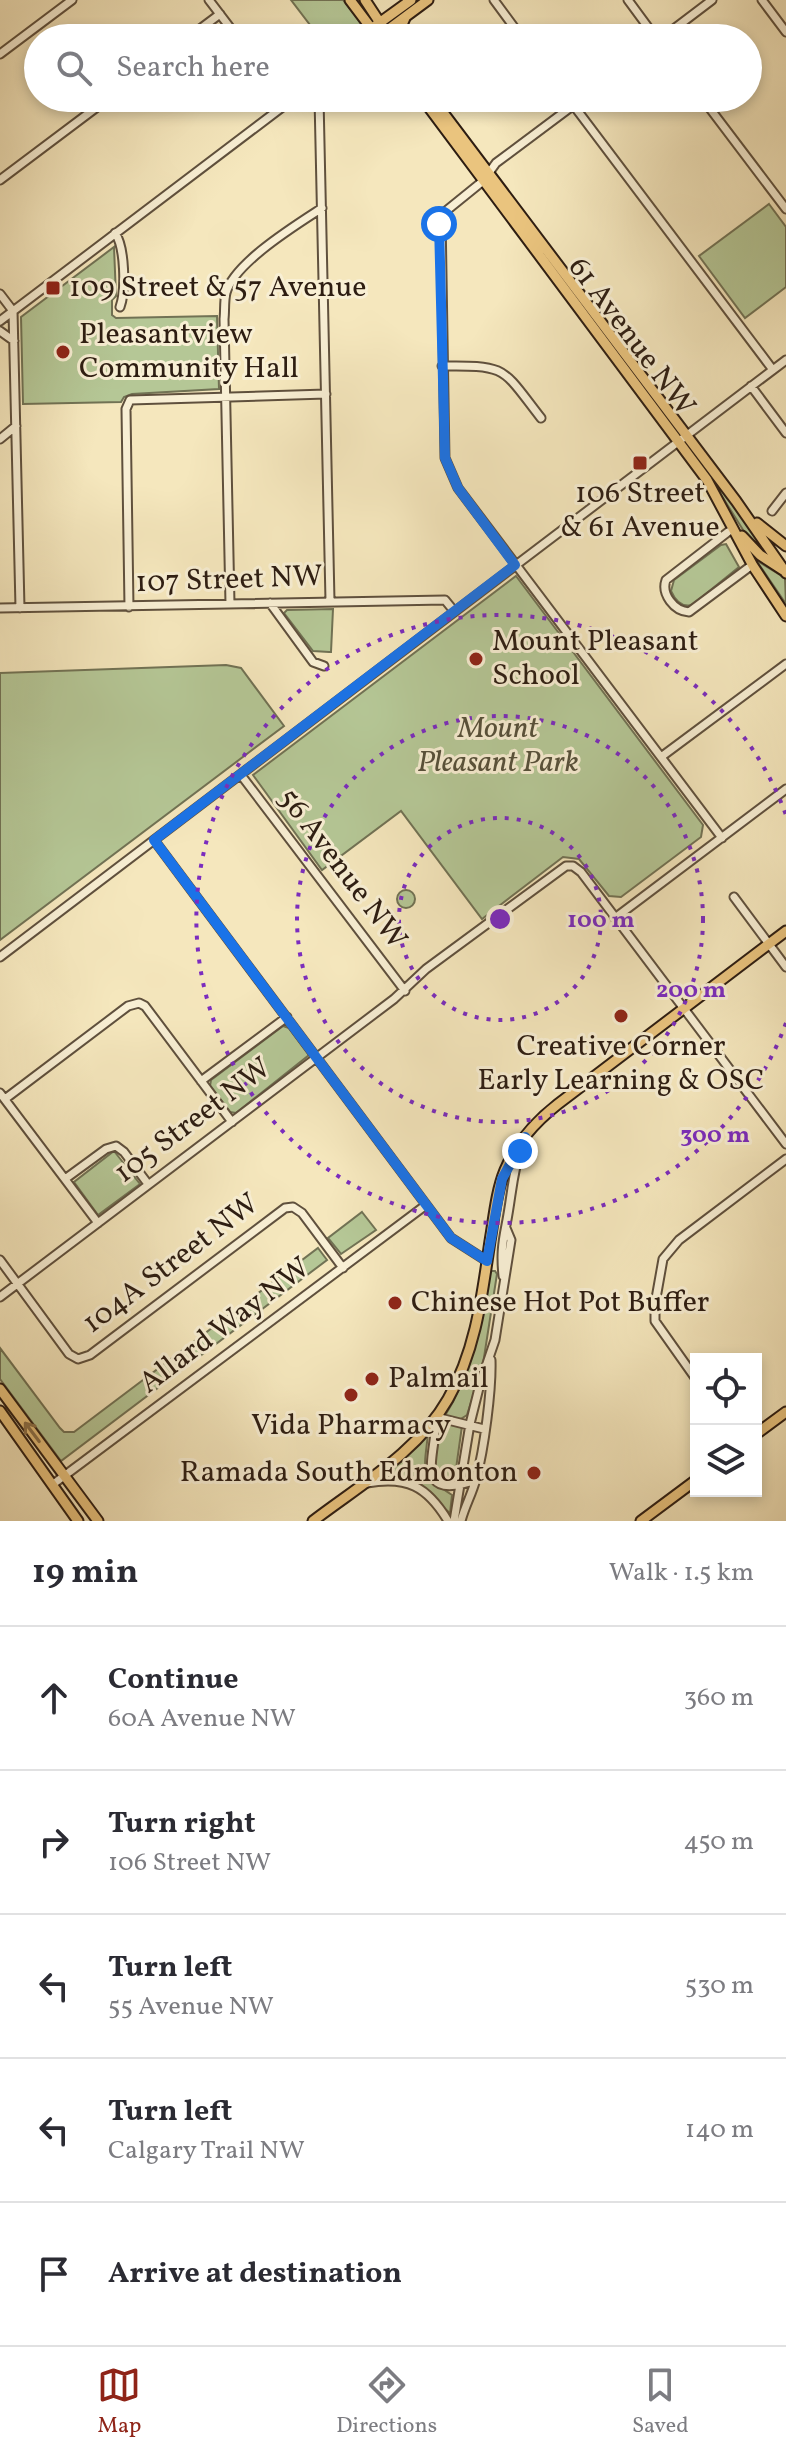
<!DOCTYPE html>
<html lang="en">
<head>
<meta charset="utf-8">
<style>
  :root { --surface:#fff; --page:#f2f2f3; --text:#2b2b33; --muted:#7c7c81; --line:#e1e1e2; --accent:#8f2418 }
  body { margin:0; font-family:Vollkorn,serif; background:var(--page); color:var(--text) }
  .controls { position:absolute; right:24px; bottom:24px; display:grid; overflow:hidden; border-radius:0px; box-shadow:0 4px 12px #0003 }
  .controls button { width:72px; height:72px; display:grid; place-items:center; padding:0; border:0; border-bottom:2px solid var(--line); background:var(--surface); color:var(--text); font:40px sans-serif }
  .stop { position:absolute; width:24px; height:24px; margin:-18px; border:6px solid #1a73e8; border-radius:50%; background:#fff }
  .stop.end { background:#1a73e8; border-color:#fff; box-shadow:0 2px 8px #0008 }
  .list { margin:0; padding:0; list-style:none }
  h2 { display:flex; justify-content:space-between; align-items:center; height:104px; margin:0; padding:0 32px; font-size:34px }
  h2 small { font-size:26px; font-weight:400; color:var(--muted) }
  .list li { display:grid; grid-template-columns:52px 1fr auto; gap:24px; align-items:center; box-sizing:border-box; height:144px; padding:0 32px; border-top:2px solid var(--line) }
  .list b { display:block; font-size:30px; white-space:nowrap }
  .list p { margin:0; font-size:26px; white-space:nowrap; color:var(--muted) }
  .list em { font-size:26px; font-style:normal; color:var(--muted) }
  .icon { flex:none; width:44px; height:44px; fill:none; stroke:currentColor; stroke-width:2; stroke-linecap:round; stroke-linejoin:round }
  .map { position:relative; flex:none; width:786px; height:1521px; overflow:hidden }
  .search { position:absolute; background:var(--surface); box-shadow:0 4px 12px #0003; left:24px; right:24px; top:24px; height:88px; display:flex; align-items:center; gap:20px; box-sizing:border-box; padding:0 28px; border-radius:44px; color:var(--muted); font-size:30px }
  .sheet { height:824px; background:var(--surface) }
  nav { display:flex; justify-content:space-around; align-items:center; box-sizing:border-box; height:112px; border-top:2px solid var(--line); background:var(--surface); font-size:22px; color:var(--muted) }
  nav a { display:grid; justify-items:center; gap:4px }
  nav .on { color:var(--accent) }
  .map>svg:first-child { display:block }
  .green { fill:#b5c796; stroke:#717254; stroke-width:2 }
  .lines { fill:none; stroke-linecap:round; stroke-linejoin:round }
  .minor-casing { stroke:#5f503d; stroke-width:11 }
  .major-casing { stroke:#2d1d12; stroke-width:13 }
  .minor { stroke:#f8efd4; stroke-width:7 }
  .major { stroke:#eac47e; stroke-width:9 }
  .oneway { stroke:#8c7048 }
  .route { stroke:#1a73e8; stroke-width:10 }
  .ring { fill:none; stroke:#7b2cbf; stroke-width:4; stroke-dasharray:4 8 }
  .poi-dot { fill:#8f2418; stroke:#f8efd4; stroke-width:3 }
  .labels { text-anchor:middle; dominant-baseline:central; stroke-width:6; stroke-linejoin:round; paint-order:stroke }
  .poi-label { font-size:30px; fill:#2d1d12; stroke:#f8efd4; text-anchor:start }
  .street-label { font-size:30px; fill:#2d1d12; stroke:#f8efd4 }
  .park-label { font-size:30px; font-style:italic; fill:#56503a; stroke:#f8efd4 }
  .centre { fill:#7b2cbf; stroke:#f8efd4; stroke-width:4 }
  .ring-label { font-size:24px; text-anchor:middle; font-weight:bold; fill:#7b2cbf; stroke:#f8efd4; stroke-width:6; stroke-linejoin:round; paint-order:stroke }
</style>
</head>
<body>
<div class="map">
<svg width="786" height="1521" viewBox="0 0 786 1521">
  <rect width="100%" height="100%" fill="#f5e7bd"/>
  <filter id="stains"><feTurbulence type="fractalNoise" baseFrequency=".0025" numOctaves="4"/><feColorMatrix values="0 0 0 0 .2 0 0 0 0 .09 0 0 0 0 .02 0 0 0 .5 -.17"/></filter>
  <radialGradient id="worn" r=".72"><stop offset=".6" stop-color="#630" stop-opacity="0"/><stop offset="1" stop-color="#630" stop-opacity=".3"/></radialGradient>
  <!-- green -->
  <path class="green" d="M 291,0 L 343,0 L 362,24 L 353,38 L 320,38 Z
    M 769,204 L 786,227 L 786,287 L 745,318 L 699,256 Z
    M 114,247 L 116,296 L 112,300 L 112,315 L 116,318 L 217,316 L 219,389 L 132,394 L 124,397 L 121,402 L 23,404 L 21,317 Z
    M 693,450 L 750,525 L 771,560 L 750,541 Z
    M 726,544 L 739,567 L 692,605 C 681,608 675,600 671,591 L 674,580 L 721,545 Z
    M 756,560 L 785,578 L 786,604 Z
    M 516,576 L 703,825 L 701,837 L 621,897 L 609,896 L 579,859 L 563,857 L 482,919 L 401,811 L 322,870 L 253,775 Z
    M 333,609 L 331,652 L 329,652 L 313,651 L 284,613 L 287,610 Z
    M 226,665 L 241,668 L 284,726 L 0,940 L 0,673 Z
    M397 899a9 9 0 1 1 18 0a9 9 0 1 1-18 0Z
    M 283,1026 L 289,1028 L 309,1055 L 236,1113 L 230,1112 L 210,1086 L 211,1080 Z
    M 114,1151 L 140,1184 L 98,1215 L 74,1182 Z
    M 362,1212 L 376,1230 L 341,1254 L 328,1238 Z
    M 318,1248 L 327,1260 L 61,1461 L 0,1379 L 0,1348 L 60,1428 L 64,1432 L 74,1432 Z
    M 488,1271 L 495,1271 L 497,1274 L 483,1364 L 467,1415 L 459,1420 L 446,1418 L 446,1414 C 473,1372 479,1319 488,1271 Z
    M 446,1423 L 462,1426 L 455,1476 L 446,1483 L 441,1481 C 430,1468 432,1433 446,1423 Z
    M 428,1434 C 424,1472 419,1473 452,1495 L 450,1513 C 417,1488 429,1480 381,1475 Z"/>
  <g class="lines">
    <defs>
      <path id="minor" d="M 209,0 L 238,38
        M 494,0 L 522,38
        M 628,0 L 656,38
        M 762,0 L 786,32
        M 188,38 L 220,14
        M 359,38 L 371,29
        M 662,38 L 712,0
        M 0,54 L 72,0
        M 319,98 L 330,601
        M 568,98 L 773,370
        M 583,98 L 496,163 L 483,181 L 441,215 L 445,458 L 458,488 L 722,838
        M 702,98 L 786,209
        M 285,105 L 305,99
        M 0,180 L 109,98
        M 115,233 C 125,247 126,290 120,307
        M 0,294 L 13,311 L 20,608
        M 0,321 L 285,105 L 290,98
        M 0,331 L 14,341
        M 442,366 C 508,365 502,368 541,418
        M 751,386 L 786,433
        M 0,439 L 16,426
        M 772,511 L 786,493
        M 728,532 L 666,580 C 661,594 674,611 689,612 L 748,568
        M 270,603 L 313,662 L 324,666
        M 230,604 L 224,319 C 225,311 224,301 226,293 C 234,263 296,225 322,208
        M 129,607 L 126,409 L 130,400 L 326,394
        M 0,608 L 445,600 L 454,611
        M 661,757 L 786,664
        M 241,775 L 405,991
        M 154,840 L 451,1238 L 487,1261
        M 734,897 L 786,967
        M 615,918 L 786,789
        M 0,957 L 786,360
        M 201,1081 L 287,1017
        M 0,1093 L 98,1223
        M 5,1099 L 128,1006 L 139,1003 L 145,1006 L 232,1122
        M 65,1179 L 106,1149 L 116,1146 L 124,1152 L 148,1184
        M 0,1260 L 69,1354 L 78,1359 L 90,1355 L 285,1208 L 293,1207 L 302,1213 L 343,1268
        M 503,1276 C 501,1256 502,1245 506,1225 C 512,1195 512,1174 522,1143
        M 0,1297 L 394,999 L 426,969 L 566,866 L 573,866 L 581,872 L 786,1144
        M 696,1379 L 655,1321 L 655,1304 L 663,1259 L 679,1240 L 786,1159
        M 476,1480 C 410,1503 437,1453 436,1417 L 484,1429
        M 367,1483 C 407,1476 427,1486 448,1521
        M 52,1485 L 426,1205
        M 454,1521 L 470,1424 L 480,1384 L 495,1340 L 511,1240 L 506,1228
        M 461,1521 C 465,1506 472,1494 476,1479 C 484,1450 492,1390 491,1360"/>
      <path id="major" d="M 350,0 L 374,32
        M 365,0 L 390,38
        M 371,29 L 411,0
        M 378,37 L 428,0
        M 402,38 L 401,27 L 405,18
        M 422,98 L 707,480 L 753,566 L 786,616
        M 432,98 L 736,501 L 786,573
        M 757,523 L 786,546
        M 742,536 L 760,555 L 783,570
        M 0,1389 L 98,1521
        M 0,1411 L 78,1521
        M 756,1434 L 786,1412
        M 313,1521 C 360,1485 418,1452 448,1399 C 476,1350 482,1296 490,1241 C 494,1218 496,1192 505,1170 C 516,1143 535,1122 558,1104 L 786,931
        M 641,1521 L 696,1480"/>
    </defs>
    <!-- minor casing -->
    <use href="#minor" class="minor-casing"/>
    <!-- major casing -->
    <use href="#major" class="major-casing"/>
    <!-- minor -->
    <use href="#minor" class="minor"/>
    <!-- major -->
    <use href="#major" class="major"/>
  </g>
  <!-- one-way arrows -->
  <defs><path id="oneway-shaft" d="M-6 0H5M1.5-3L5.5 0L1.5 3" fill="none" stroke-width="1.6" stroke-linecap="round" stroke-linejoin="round" transform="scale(2)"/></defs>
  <use class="oneway" href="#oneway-shaft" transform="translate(32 1432) rotate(-127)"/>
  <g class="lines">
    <!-- route -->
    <path class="route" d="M 439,224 L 445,458 L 458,488 L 515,565 L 154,840 L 451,1238 L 487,1261 L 502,1179 L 525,1137 L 520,1151"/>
  </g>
  <!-- distance rings -->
  <g class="ring">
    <circle cx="500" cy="919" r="101"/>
    <circle cx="500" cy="919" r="203"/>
    <path d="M786 1023A304 304 0 1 1 786 815"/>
  </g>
  <!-- markers -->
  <g class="poi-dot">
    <rect x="45" y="280" width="16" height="16" rx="4"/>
    <circle cx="63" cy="352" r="8"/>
    <rect x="632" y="455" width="16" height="16" rx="4"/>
    <circle cx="476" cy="659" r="8"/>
    <circle cx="621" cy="1016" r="8"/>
    <circle cx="395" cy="1303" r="8"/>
    <circle cx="372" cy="1379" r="8"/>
    <circle cx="351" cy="1395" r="8"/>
    <circle cx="534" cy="1473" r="8"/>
  </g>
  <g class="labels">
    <!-- poi labels -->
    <g class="poi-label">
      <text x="69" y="288">109 Street &amp; 57 Avenue</text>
      <text x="79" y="335">Pleasantview<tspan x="79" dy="34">Community Hall</tspan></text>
      <text x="640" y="494" text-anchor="middle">106 Street<tspan x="640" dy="34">&amp; 61 Avenue</tspan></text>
      <text x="492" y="642">Mount Pleasant<tspan x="492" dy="34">School</tspan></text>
      <text x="621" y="1047" text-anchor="middle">Creative Corner<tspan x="621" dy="34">Early Learning &amp; OSC</tspan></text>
      <text x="411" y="1303">Chinese Hot Pot Buffer</text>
      <text x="388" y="1379">Palmail</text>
      <text x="351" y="1426" text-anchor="middle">Vida Pharmacy</text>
      <text x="518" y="1473" text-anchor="end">Ramada South Edmonton</text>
    </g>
    <!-- street labels -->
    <g class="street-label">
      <text transform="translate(631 337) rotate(53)">61 Avenue NW</text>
      <text transform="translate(229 580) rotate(-2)">107 Street NW</text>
      <text transform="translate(342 869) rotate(53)">56 Avenue NW</text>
      <text transform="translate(193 1121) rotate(-37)">105 Street NW</text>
      <text transform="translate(171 1264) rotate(-37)">104A Street NW</text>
      <text transform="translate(225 1326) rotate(-37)">Allard Way NW</text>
    </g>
    <!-- park labels -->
    <g class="park-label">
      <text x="498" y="729">Mount<tspan x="498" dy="34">Pleasant Park</tspan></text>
    </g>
  </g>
  <circle cx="500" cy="919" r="12" class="centre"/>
  <g class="ring-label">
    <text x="601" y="927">100 m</text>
    <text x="691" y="997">200 m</text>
    <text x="715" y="1142">300 m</text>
  </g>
  <rect width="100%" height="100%" filter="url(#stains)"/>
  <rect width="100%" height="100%" fill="url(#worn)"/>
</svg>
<div class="controls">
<button><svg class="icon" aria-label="locate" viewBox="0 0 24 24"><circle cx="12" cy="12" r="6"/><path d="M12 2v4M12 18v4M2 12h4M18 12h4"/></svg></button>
<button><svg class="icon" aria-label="layers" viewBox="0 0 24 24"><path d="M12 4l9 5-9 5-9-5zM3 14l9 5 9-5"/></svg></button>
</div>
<div class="stop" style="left:439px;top:224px"></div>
<div class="stop end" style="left:520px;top:1151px"></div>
<div class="search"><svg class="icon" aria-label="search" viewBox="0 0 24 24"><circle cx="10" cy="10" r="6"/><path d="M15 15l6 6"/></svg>Search here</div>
</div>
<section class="sheet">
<h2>19 min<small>Walk · 1.5 km</small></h2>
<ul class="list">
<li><svg class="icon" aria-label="ahead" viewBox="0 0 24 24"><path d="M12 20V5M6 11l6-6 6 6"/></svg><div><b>Continue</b><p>60A Avenue NW</p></div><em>360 m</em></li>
<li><svg class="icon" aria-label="right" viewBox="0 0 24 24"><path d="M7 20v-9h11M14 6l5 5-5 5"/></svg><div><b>Turn right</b><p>106 Street NW</p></div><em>450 m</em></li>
<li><svg class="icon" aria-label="left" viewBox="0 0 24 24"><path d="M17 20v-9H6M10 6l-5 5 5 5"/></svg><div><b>Turn left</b><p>55 Avenue NW</p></div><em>530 m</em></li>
<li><svg class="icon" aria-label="left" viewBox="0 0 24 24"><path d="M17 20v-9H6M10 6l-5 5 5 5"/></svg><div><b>Turn left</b><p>Calgary Trail NW</p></div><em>140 m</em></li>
<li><svg class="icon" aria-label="arrive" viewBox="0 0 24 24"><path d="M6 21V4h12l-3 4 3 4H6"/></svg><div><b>Arrive at destination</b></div></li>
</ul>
</section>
<nav>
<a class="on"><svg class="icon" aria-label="map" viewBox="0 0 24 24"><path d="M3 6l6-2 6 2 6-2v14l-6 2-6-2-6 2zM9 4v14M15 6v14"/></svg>Map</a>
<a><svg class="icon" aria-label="directions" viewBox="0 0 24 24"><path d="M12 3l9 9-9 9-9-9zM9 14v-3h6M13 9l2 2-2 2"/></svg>Directions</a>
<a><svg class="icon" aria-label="saved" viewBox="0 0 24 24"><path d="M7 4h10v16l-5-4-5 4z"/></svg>Saved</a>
</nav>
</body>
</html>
